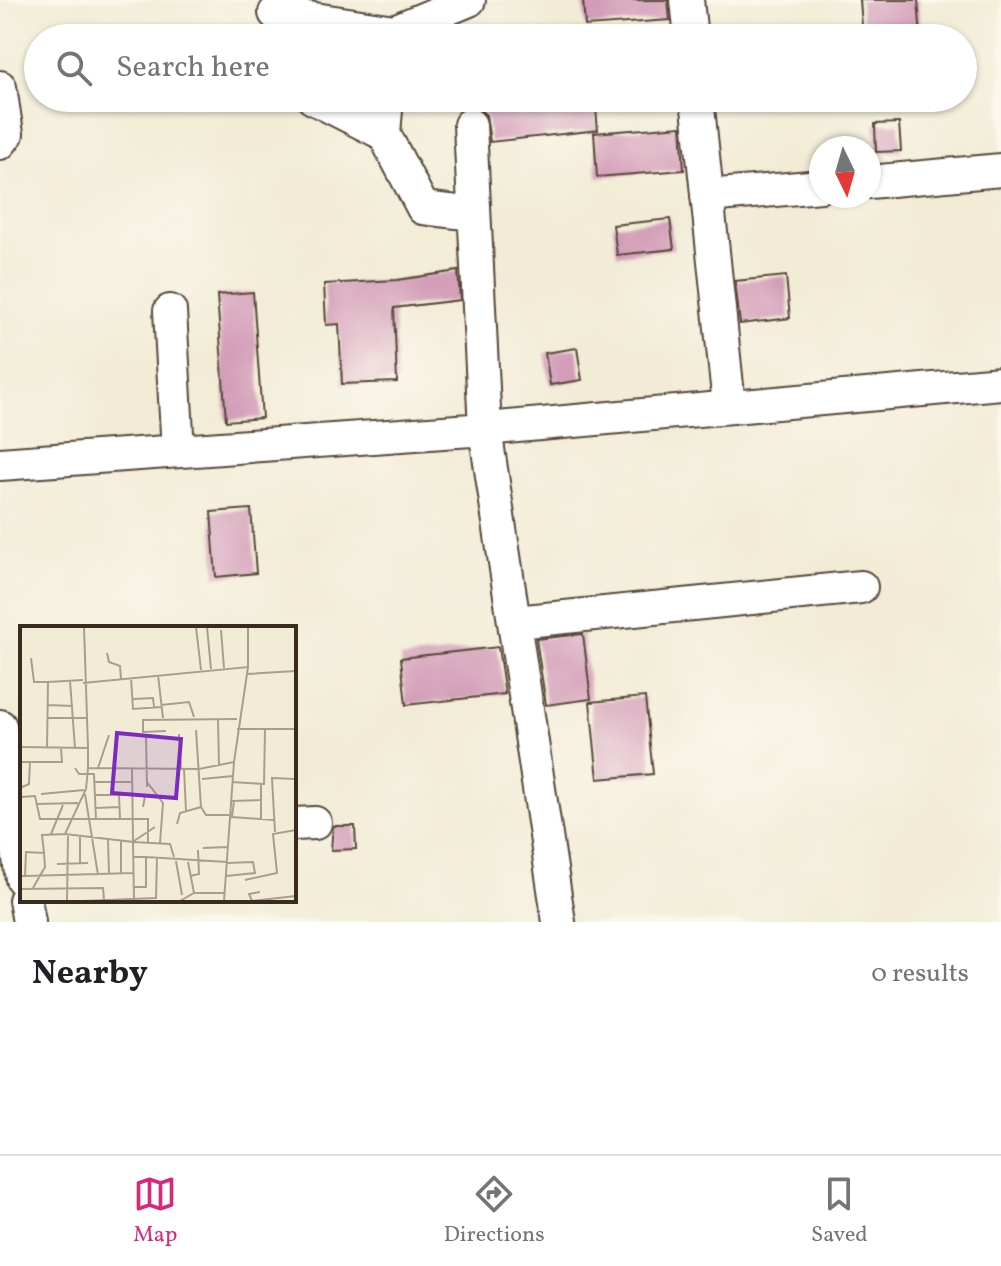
<!DOCTYPE html>
<html lang="en">
<head>
<meta charset="utf-8">
<style>
  :root { --surface:#fff; --page:#f2f2f2; --text:#202124; --muted:#757577; --line:#e0e0e0; --accent:#db2777 }
  body { margin:0; font-family:Vollkorn,serif; background:var(--page); color:var(--text) }
  .compass { position:absolute; left:809px; top:136px; width:72px; height:72px; border-radius:50%; background:var(--surface); box-shadow:0 2px 6px #0004; rotate:175deg }
  .list { margin:0; padding:0; list-style:none }
  h2 { display:flex; justify-content:space-between; align-items:center; height:104px; margin:0; padding:0 32px; font-size:34px }
  h2 small { font-size:26px; font-weight:400; color:var(--muted) }
  .icon { flex:none; width:44px; height:44px; fill:none; stroke:currentColor; stroke-width:2; stroke-linecap:round; stroke-linejoin:round }
  .map { position:relative; flex:none; width:1001px; height:922px; overflow:hidden }
  .search { position:absolute; background:var(--surface); box-shadow:0 2px 6px #0004; left:24px; right:24px; top:24px; height:88px; display:flex; align-items:center; gap:20px; box-sizing:border-box; padding:0 28px; border-radius:44px; color:var(--muted); font-size:30px }
  .sheet { height:232px; background:var(--surface) }
  nav { display:flex; justify-content:space-around; align-items:center; box-sizing:border-box; height:112px; border-top:2px solid var(--line); background:var(--surface); font-size:22px; color:var(--muted) }
  nav a { display:grid; justify-items:center; gap:4px }
  nav .on { color:var(--accent) }
  .map>svg:first-child { display:block }
  .building { fill:#d39cb8 }
  .lines { fill:none; stroke-linecap:round; stroke-linejoin:round }
  .street-casing { stroke:#56473a; stroke-width:36 }
  .street { stroke:#fff; stroke-width:32 }
  .inset-road { fill:none; stroke:#a99e8c; stroke-width:2 }
  .view { fill:#7b2cbf; fill-opacity:0.15; stroke:#7b2cbf; stroke-width:4 }
  .inset-edge { fill:none; stroke:#3b2a1e; stroke-width:4 }
</style>
</head>
<body>
<div class="map">
<svg width="1001" height="922" viewBox="0 0 1001 922">
  <rect width="100%" height="100%" fill="#fbf7ec"/>
  <filter id="ink" filterUnits="userSpaceOnUse"><feTurbulence type="fractalNoise" baseFrequency=".0125" numOctaves="2"/><feDisplacementMap in="SourceGraphic" scale="16" xChannelSelector="R" yChannelSelector="G"/><feConvolveMatrix kernelMatrix="1 2 1 2 8 2 1 2 1" color-interpolation-filters="sRGB"/></filter>
  <filter id="wash" filterUnits="userSpaceOnUse"><feTurbulence type="fractalNoise" baseFrequency=".006" numOctaves="4" result="noise"/><feDisplacementMap in="SourceGraphic" scale="32" xChannelSelector="R" yChannelSelector="G"/><feGaussianBlur stdDeviation="1.8" result="paint"/><feColorMatrix in="noise" values="0 0 0 0 0 0 0 0 0 0 0 0 0 0 0 0 0 1.4 0 .05"/><feComposite in="paint" operator="in"/></filter>
  <g filter="url(#wash)">
    <rect width="100%" height="100%" fill="#f2ecd6"/>
    <g id="blocks">
      <!-- building -->
      <path class="building" d="M 583,0 L 668,0 L 670,20 L 585,26 Z
        M 860,0 L 918,0 L 921,38 L 863,38 Z
        M 517,98 L 595,98 L 598,130 L 490,142 L 486,115 L 472,103 Z
        M 899,123 L 901,151 L 876,152 L 875,124 Z
        M 681,126 L 684,170 L 597,177 L 594,133 Z
        M 670,219 L 674,249 L 617,255 L 613,225 Z
        M 458,271 L 460,300 L 394,308 L 397,382 L 342,384 L 339,324 L 326,325 L 324,284 L 397,280 Z
        M 786,276 L 790,318 L 740,324 L 735,281 Z
        M 253,292 L 262,418 L 226,421 L 217,295 Z
        M 577,348 L 582,380 L 550,385 L 545,353 Z
        M 251,509 L 256,573 L 216,577 L 211,512 Z
        M 583,634 L 591,699 L 546,705 L 536,639 Z
        M 498,647 L 505,694 L 406,705 L 401,658 Z
        M 645,697 L 653,774 L 598,779 L 590,702 Z
        M 333,826 L 355,826 L 356,849 L 331,850 Z"/>
    </g>
  </g>
  <g filter="url(#ink)">
    <use href="#blocks" fill-opacity="0" stroke="#56473a" stroke-width="2"/>
    <g class="lines">
      <defs>
        <path id="street" d="M 687,0 L 691,38
          M 275,13 L 394,31 L 469,0
          M 0,87 L 7,134 L 0,143
          M 313,98 L 384,134 L 423,208 L 474,214
          M 697,98 L 729,405
          M 470,125 L 485,429 L 559,922
          M 384,134 L 387,98
          M 869,182 L 1001,170
          M 707,196 L 821,186
          M 170,311 L 178,451
          M 0,464 L 485,429 L 1001,383
          M 516,622 L 861,587
          M 0,726 L 22,879
          M 294,824 L 315,823
          M 25,900 L 29,922"/>
      </defs>
      <!-- street casing -->
      <use href="#street" class="street-casing"/>
      <!-- street -->
      <use href="#street" class="street"/>
    </g>
  </g>
  <!-- overview -->
  <g transform="translate(20 626)">
    <rect width="276" height="276" fill="#f2ecd6"/>
    <path class="inset-road" d="M 64,1 L 68,122M 176,1 L 181,44M 187,1 L 191,43M 228,1 L 228,41M 201,4 L 204,42M 87,27 L 89,36 L 100,40 L 101,53M 11,32 L 14,56 L 28,56M 227,48 L 276,45M 138,49 L 143,92M 111,52 L 113,83 L 141,81M 50,55 L 55,122M 63,57 L 228,41 L 214,136M 113,73 L 133,72 L 134,81M 28,79 L 53,80M 141,79 L 169,76 L 174,91M 28,92 L 67,92M 198,94 L 199,139M 217,103 L 276,103M 176,104 L 181,181M 146,105 L 123,106 L 123,94 L 217,93M 159,108 L 161,142M 126,109 L 127,161M 0,121 L 68,122 L 68,142 L 179,143 L 214,136 L 204,275M 27,122 L 28,56 L 63,54M 0,136 L 42,136 L 41,122M 55,142 L 59,148 L 74,148 L 76,194M 78,142 L 89,109M 112,142 L 113,216M 164,143 L 166,185M 182,153 L 213,150M 75,156 L 112,156M 127,156 L 143,177 L 140,217M 212,156 L 244,158 L 245,103M 0,162 L 9,158 L 10,135M 21,168 L 64,164M 65,168 L 78,249M 75,169 L 112,169M 99,169 L 100,193M 0,171 L 15,170 L 20,193 L 128,193 L 128,217M 211,175 L 242,174M 214,175 L 212,191 L 254,194M 16,178 L 58,177M 123,181 L 125,170 L 139,170M 75,182 L 100,181M 241,193 L 241,157M 157,198 L 160,187 L 181,181 L 186,189 L 209,189M 255,206 L 252,152 L 276,153M 31,208 L 43,179M 45,208 L 113,216 L 114,275M 60,211 L 60,238M 88,214 L 89,247M 101,215 L 101,247M 114,215 L 135,201M 113,216 L 150,218 L 154,231M 183,222 L 207,221M 114,231 L 126,231 L 126,261 L 114,261M 126,231 L 207,236M 156,235 L 162,269M 168,236 L 174,267M 37,238 L 68,237M 0,250 L 5,250 L 6,226 L 24,227 L 22,209 L 45,208 L 66,163 L 68,142M 5,250 L 114,247M 170,250 L 179,248 L 178,224M 206,250 L 235,247 L 233,236 L 207,237M 225,254 L 257,247 L 253,208 L 276,204M 13,262 L 25,241 L 24,227M 0,263 L 83,262 L 84,274M 240,266 L 229,268 L 232,275 L 276,270M 47,275 L 48,210M 62,275 L 136,272 L 137,231M 160,275 L 174,267 L 205,267"/>
    <path class="view" d="M 97,107 L 161,113 L 156,172 L 92,167 Z"/>
    <rect width="276" height="276" class="inset-edge"/>
  </g>
</svg>
<svg class="compass" viewBox="-18 -18 36 36"><path d="M0-13l5 13h-10z" fill="#e53935"/><path d="M0 13l5-13h-10z" fill="#757577"/></svg>
<div class="search"><svg class="icon" aria-label="search" viewBox="0 0 24 24"><circle cx="10" cy="10" r="6"/><path d="M15 15l6 6"/></svg>Search here</div>
</div>
<section class="sheet">
<h2>Nearby<small>0 results</small></h2>
<ul class="list">
</ul>
</section>
<nav>
<a class="on"><svg class="icon" aria-label="map" viewBox="0 0 24 24"><path d="M3 6l6-2 6 2 6-2v14l-6 2-6-2-6 2zM9 4v14M15 6v14"/></svg>Map</a>
<a><svg class="icon" aria-label="directions" viewBox="0 0 24 24"><path d="M12 3l9 9-9 9-9-9zM9 14v-3h6M13 9l2 2-2 2"/></svg>Directions</a>
<a><svg class="icon" aria-label="saved" viewBox="0 0 24 24"><path d="M7 4h10v16l-5-4-5 4z"/></svg>Saved</a>
</nav>
</body>
</html>
